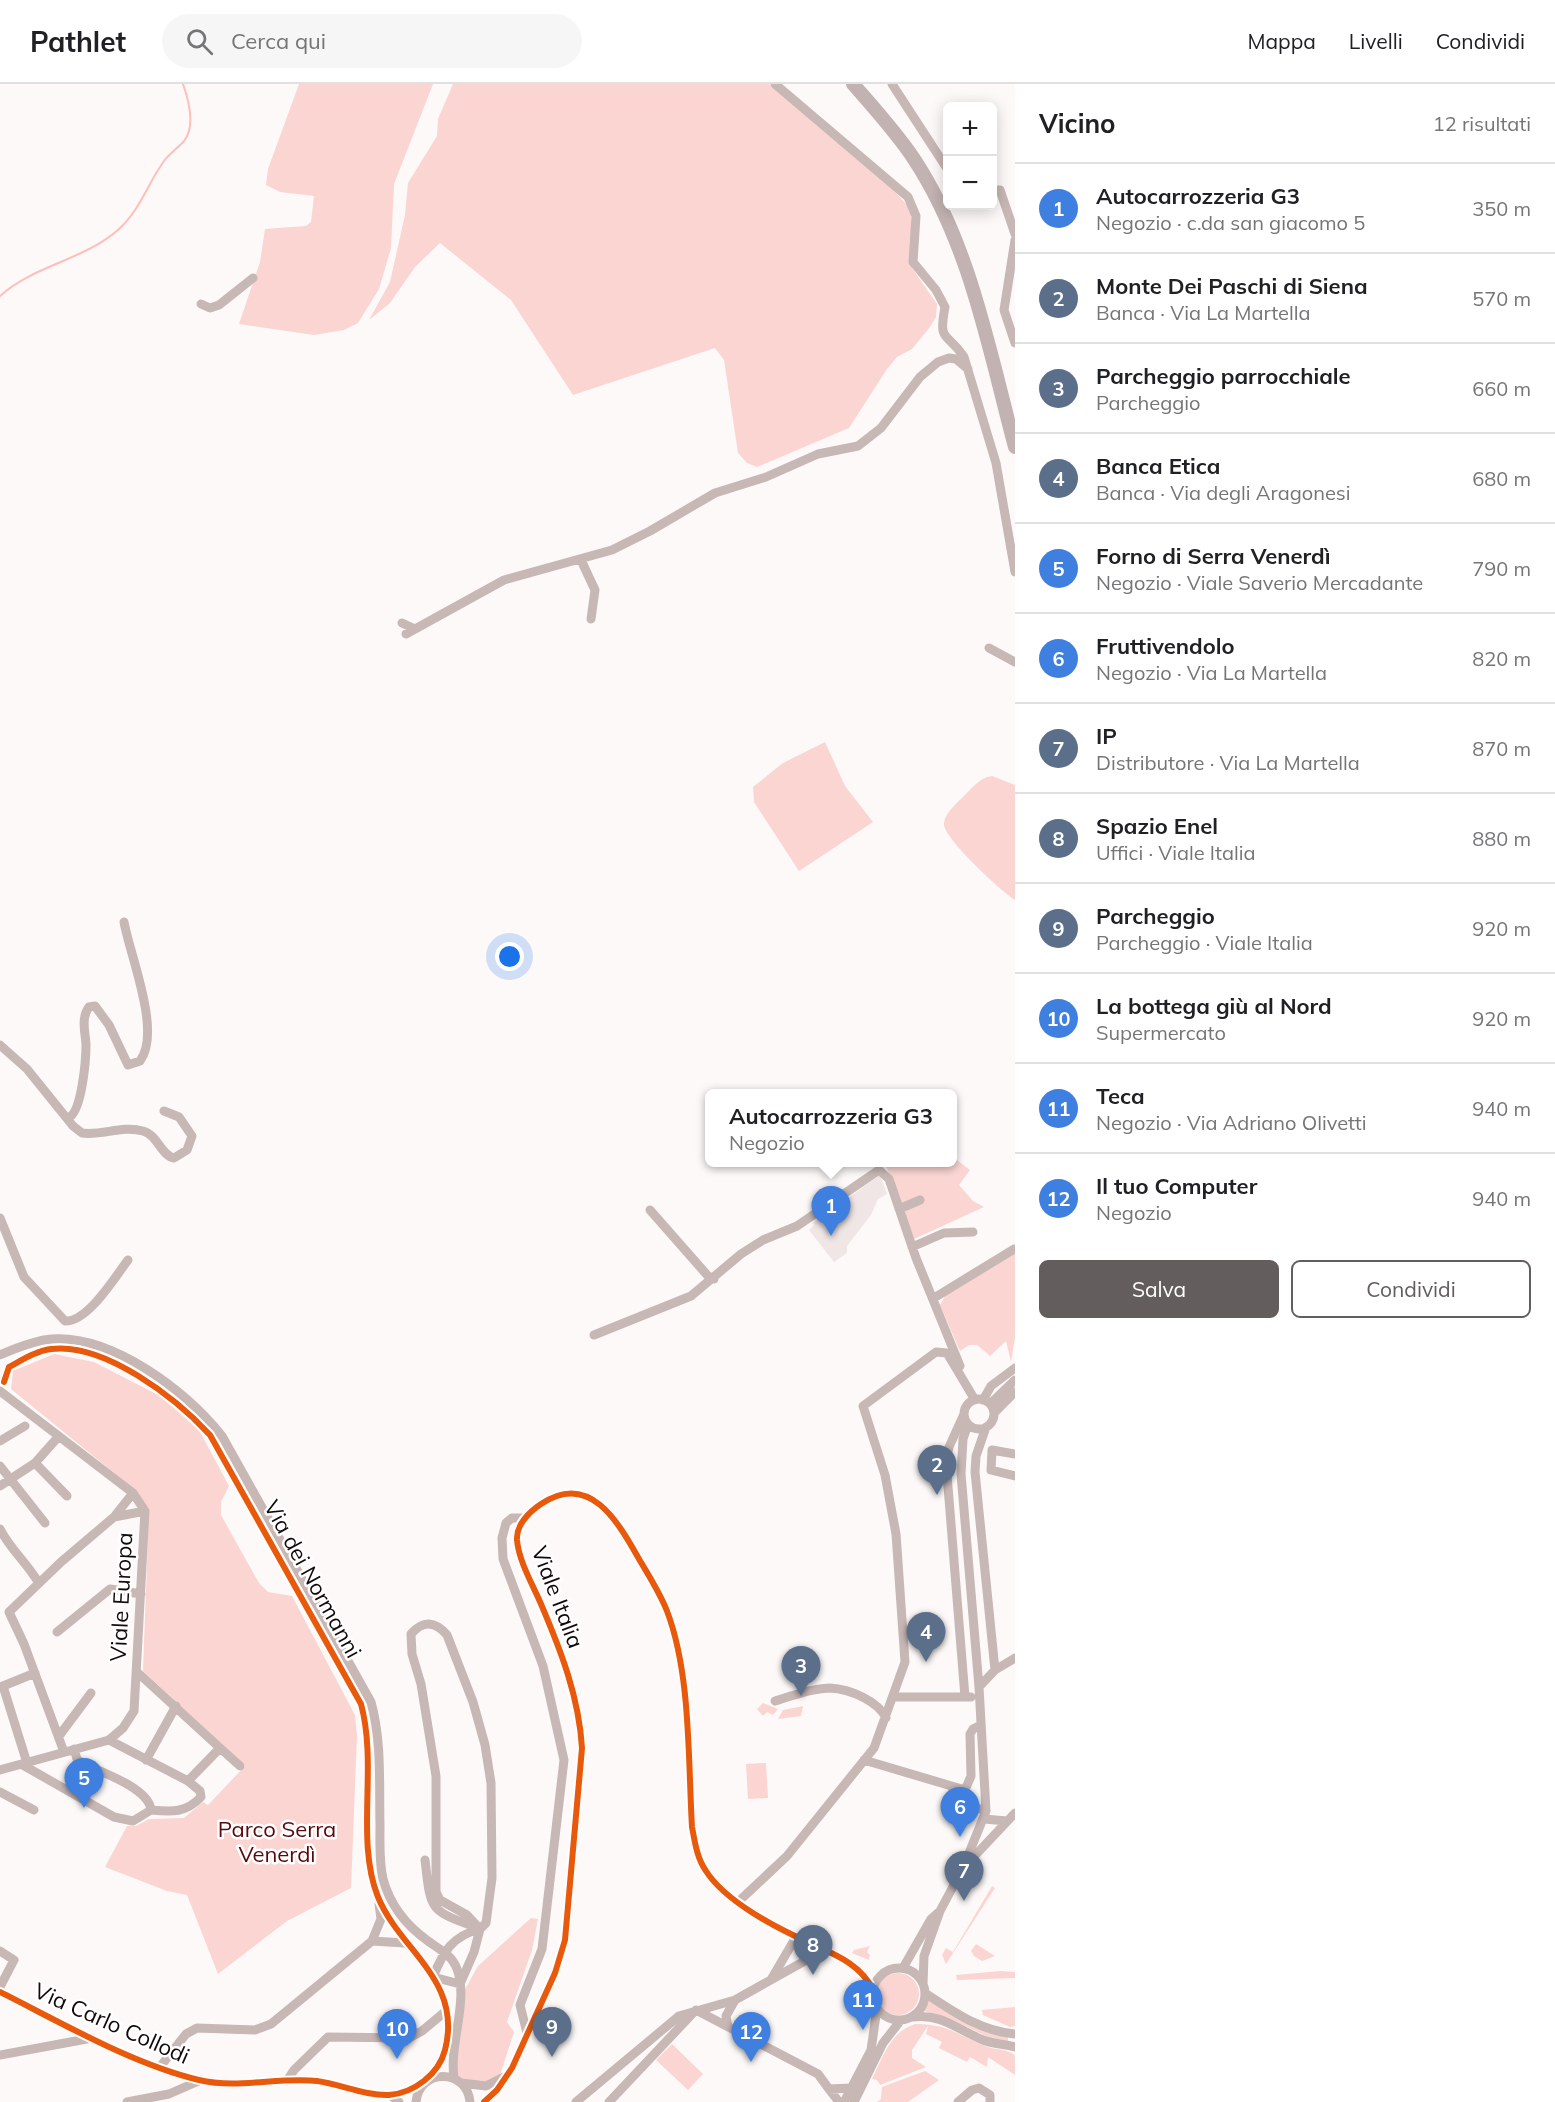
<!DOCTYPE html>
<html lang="it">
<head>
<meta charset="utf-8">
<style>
  :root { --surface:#fff; --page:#f6f6f6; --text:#202124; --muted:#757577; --line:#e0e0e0; --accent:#645d5d }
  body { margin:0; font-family:Mulish,sans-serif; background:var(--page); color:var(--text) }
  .controls { position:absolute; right:18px; top:18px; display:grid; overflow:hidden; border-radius:9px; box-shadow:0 3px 15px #0003 }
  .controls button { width:54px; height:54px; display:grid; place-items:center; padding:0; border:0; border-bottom:2px solid var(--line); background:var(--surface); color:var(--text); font:30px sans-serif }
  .you { position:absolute; left:510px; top:873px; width:21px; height:21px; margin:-15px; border:4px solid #fff; border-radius:50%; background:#1a73e8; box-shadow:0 0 0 9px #1a73e833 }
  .badge { display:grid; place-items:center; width:39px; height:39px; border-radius:50%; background:var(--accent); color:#fff; font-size:20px; font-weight:700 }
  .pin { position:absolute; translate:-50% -50px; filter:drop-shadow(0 2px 3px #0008) }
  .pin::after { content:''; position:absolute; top:32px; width:21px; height:18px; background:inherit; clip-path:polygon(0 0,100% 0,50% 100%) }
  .popup { position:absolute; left:705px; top:1005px; width:252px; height:78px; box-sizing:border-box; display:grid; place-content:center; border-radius:9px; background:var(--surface); filter:drop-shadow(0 2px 4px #0005); font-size:20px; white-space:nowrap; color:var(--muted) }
  .popup b { font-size:22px; color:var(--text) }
  .popup::after { content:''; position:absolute; left:50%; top:100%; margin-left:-12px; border:12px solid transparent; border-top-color:var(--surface) }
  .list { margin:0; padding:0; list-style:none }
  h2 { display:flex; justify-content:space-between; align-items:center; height:78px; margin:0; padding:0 24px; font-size:26px }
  h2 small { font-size:20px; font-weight:400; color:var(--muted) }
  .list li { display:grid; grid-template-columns:39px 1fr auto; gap:18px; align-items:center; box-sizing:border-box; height:90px; padding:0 24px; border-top:2px solid var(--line) }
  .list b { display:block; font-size:22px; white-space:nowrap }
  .list p { margin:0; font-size:20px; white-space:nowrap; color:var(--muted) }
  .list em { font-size:20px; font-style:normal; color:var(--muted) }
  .actions { display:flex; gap:12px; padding:18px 24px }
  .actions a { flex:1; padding:14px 0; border:2px solid var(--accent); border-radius:9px; text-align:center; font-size:21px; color:var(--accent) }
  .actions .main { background:var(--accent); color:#fff }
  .icon { flex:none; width:33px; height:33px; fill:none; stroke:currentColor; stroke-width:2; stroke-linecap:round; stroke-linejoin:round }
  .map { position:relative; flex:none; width:1015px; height:2018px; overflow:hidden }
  header { display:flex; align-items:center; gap:36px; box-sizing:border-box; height:84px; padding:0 30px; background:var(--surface); border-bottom:2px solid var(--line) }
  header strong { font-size:28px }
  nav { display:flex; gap:33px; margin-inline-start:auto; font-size:21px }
  .search { width:420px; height:54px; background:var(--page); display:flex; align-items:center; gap:15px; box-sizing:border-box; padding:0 21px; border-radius:33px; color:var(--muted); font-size:22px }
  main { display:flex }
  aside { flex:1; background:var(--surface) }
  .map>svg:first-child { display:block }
  .built { fill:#f0e6e5 }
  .green { fill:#fad5d1 }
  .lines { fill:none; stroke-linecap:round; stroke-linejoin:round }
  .stream { stroke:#febeb9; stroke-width:2 }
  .minor { stroke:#c7b7b5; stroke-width:9 }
  .highway { stroke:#c2b2b2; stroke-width:14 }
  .cycleway-casing { stroke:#fff; stroke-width:10 }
  .cycleway { stroke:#e8590c; stroke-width:6 }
  .labels { text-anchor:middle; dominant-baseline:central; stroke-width:5; stroke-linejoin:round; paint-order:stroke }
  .street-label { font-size:22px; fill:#120909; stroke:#fff }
  .park-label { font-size:22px; fill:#590a0e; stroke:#fff }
</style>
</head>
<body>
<header>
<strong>Pathlet</strong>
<div class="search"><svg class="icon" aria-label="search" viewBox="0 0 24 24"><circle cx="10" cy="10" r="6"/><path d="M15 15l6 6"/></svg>Cerca qui</div>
<nav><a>Mappa</a><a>Livelli</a><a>Condividi</a></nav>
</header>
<main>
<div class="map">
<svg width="1015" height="2018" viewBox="0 0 1015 2018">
  <rect width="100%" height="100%" fill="#fdf9f9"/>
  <!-- built -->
  <path class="built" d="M 880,1091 L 887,1110 L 878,1115 L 871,1131 L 847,1162 L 847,1169 L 834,1178 L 809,1146 L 814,1141 L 813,1139 Z"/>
  <!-- green -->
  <path class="green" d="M 299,0 L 433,0 L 394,100 L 391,164 L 379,205 L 358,239 L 344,246 L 314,251 L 239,240 L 260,178 L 265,145 L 306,142 L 311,138 L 314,112 L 280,108 L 266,101 L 268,85 Z
    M 453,0 L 769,0 L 888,100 L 906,120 L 911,129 L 912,184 L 937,220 L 936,233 L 930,243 L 912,265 L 897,273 L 887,285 L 849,344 L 757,383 L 747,379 L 738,369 L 724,276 L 715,264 L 573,311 L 511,216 L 440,159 L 415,183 L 390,219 L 369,236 L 390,198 L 405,131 L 408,99 L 437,52 L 438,35 Z
    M 825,658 L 845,702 L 873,738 L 799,787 L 754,718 L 753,703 L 783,679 Z
    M 992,692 L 1015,701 L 1015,816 C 1002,808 941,752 944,739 C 945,729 956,720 963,713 C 972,704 979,694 992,692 Z
    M 953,1073 L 970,1086 L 959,1101 L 973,1117 L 984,1123 L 914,1155 L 885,1079 L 952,1078 Z
    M 1015,1169 L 1015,1253 L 1011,1278 L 1006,1257 L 990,1272 L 977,1261 L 969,1261 L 960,1267 L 940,1221 L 948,1207 Z
    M 54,1270 L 94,1278 L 160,1312 L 199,1346 L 229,1402 L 221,1418 L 221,1431 L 259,1499 L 268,1508 L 292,1512 L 355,1631 L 357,1652 L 351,1804 L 287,1837 L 218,1890 L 187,1811 L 167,1807 L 105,1783 L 127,1742 L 136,1742 L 149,1735 L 184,1734 L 203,1718 L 208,1721 L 245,1682 L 143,1587 L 149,1425 L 135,1406 L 11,1305 L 13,1287 Z
    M 763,1619 L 778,1625 L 773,1631 L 767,1628 L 763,1632 L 757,1625 Z
    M 803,1622 L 801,1632 L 778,1635 L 783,1626 Z
    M 766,1679 L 768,1714 L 748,1715 L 746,1680 Z
    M 992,1802 L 995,1804 L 946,1880 L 942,1871 L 946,1864 L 953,1868 Z
    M 531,1834 L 538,1835 L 532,1866 L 507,1938 L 514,1948 L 498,1997 L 461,1999 L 452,1982 L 459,1916 L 478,1882 Z
    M 976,1860 L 995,1872 L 982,1877 L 974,1872 L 971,1867 Z
    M 870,1862 L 867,1868 L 870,1871 L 869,1876 L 852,1869 L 854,1866 Z
    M 1001,1887 L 1015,1888 L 1015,1894 L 957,1896 L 956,1891 Z
    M877 1910a21 21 0 1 1 42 0a21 21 0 1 1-42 0Z
    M 927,1915 L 973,1943 L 1008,1953 L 1008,1957 L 992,1955 L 955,1937 L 921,1926 Z
    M 1015,1923 L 1015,1942 L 1010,1943 L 983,1931 L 982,1926 Z
    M 915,1940 C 951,1940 958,1952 988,1963 C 998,1966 1006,1965 1015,1971 L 1015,1991 L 988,1973 L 987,1983 L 970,1973 L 967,1978 L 939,1964 L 942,1958 L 926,1950 L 928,1942 L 912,1966 L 912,1974 L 926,1983 L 880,2001 L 877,1996 L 872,1995 C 883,1973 890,1948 915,1940 Z
    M 672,1960 L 703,1990 L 688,2006 L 656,1976 Z
    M 925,1987 L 939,1996 L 908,2018 L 877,2018 L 881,2015 L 882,2003 Z"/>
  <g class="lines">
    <!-- stream -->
    <path class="stream" d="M 0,212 C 34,181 85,176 119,145 C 140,126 148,99 164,77 C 170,69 178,64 184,57 C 196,42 189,17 183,0"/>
    <!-- minor -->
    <path class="minor" d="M 775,0 L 908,113 L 916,132 L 913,178 L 936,206 L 945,223 C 938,260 947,247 964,273 L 996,379 L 1015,488
      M 892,0 L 948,86
      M 993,106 L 1000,106 L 1015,150
      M 1015,156 L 1004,226 L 1015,259
      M 201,220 L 210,224 L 219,221 L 253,194
      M 581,476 L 595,506 L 591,535
      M 402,539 L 415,545
      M 406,550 L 504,496 L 612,466 L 650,447 L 715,409 L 766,393 L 818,370 L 858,362 L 881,344 L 920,293 L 938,278 L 949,274 L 956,275 L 968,285
      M 989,564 L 1015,578
      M 0,961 L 27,985 L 73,1042 L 82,1049 C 102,1052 122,1041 143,1047 C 158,1051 161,1072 174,1074 L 187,1066 L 192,1052 L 179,1033 L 164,1027
      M 68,1034 C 82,1029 86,975 86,960 C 85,947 81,934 89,923 L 95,922 L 109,941 L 128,981 L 140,977 C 162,948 130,872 124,838
      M 899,1125 L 920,1116
      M 650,1126 L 708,1192 L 714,1195
      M 0,1134 L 24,1193 L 65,1237 C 88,1238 115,1193 128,1176
      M 912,1163 L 944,1149 L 973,1148
      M 934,1214 L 1014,1165
      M 594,1251 L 691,1212 L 741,1170 L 763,1156 L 797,1142 L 879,1086 L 889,1095 L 916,1174 L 960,1282
      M 0,1271 C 16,1264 35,1256 52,1255 C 113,1251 186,1307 222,1352 L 371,1618 C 382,1658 379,1699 380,1741 C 380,1759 379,1778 383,1795 C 390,1821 407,1842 428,1857 C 439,1865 452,1871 457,1885 C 469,1916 449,1960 454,1994
      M 0,1307 L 133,1409 L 145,1427 L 134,1627 L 123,1644 L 109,1656 L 0,1686
      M964 1330a15 15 0 1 1 30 0a15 15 0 1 1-30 0Z
      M 983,1316 L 991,1302 L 1015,1284
      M 990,1320 L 1015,1296
      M 994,1329 L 1015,1308
      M 964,1330 L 949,1363 L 946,1378 L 965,1613
      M 986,1343 L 976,1372 L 975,1388 L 995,1586
      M 0,1357 L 25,1342
      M 1015,1370 L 992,1366 L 991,1386 L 1015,1392
      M 35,1379 L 67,1412
      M 0,1382 L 45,1439
      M 0,1402 L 35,1379 L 59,1352
      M 133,1409 L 114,1433 L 145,1427
      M 525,1434 L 512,1434 L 506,1439 L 502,1454 L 503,1475 L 543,1582 L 564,1676 L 542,1865 L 520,1921 L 527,1949
      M 0,1445 C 10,1465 27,1479 38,1498
      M 9,1528 L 24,1560 L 64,1668
      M 9,1528 L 61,1478 L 114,1433
      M 57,1548 L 110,1505 L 141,1510
      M 137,1588 L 220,1664 L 188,1697
      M 979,1603 L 995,1586 L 1015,1574
      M 893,1613 L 971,1613
      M 775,1617 C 791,1612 813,1604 830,1604 C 850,1605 878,1617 886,1634
      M 981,1641 L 973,1645 L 970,1650 L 971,1692 L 962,1713 L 970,1722 L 986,1727
      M 59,1652 L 91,1609
      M 109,1656 L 188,1697 L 200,1707 L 201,1713 C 186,1729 172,1728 151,1726
      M 220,1664 L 240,1682
      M 74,1665 L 77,1675 L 82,1679 C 101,1688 149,1704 151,1726
      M 146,1676 L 176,1622
      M 864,1676 L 965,1706
      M 27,1679 L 3,1602 L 35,1589
      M 21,1680 L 114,1733 L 133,1737 L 151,1726
      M 0,1708 L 34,1726
      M 984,1735 L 1007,1737
      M 425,1776 C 431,1828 429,1826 478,1844
      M 967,1780 L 1015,1729
      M 738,1818 L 787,1772 L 874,1664 L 905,1578 L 896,1450 L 885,1391 L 863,1322 L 936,1268 L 947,1269 L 975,1316
      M 379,1820 L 381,1835 L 372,1857 L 405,1859 L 411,1863
      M 0,1867 L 14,1876 L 0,1903
      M 903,1884 L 931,1835 L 940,1827
      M873 1910a26 26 0 1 1 52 0a26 26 0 1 1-52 0Z
      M 433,1893 C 443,1868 452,1852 480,1845
      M 433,1893 L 460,1900
      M 772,1894 L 796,1853
      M 460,1900 L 474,1868 L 480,1845 L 486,1839 L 492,1794 L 491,1699 L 485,1661 L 473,1618 L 447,1551 C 435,1537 423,1536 411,1550 L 412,1570 L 421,1600 L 436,1692 L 436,1808 L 440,1816 L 467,1831 L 480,1845
      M 923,1900 L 924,1872 L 940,1827 L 963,1784 L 986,1727 L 979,1603 L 961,1390 L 963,1355 L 968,1340
      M 0,1908 C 62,1939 132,1980 199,1996 C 237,2005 279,1993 317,1997 C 340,2000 366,2012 389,2011 C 414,2009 439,1990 445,1966 C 463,1896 400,1867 378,1813 C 355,1756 378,1682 361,1620 L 210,1351 C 176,1314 104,1258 51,1265 C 36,1267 22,1276 9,1283 L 4,1298
      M 925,1909 C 954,1928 980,1947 1015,1950
      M 696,1926 L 818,1990 L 829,2005
      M 913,1933 C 941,1929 958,1946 983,1956 C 993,1960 1004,1960 1015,1963
      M 728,1943 L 726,1932 L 735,1916
      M 0,1971 L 92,1954
      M 160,1983 L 186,1950 L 197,1944 L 255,1946 L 271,1940 L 372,1857
      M 287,1997 L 294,1986 L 328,1953 L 409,1954 L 422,1947 L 446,1927
      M 461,1999 L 486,2002 L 504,1993
      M 390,2011 L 399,2018
      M 127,2018 L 169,2010 L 201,1996
      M 416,2018 C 419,1984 467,1984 470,2018
      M 484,2018 L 497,2006 L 512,1984 L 555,1889 L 565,1856 L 582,1664 C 579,1613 561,1567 541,1520 C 533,1501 519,1478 517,1456 C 516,1441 529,1428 541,1420 C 590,1387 618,1438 639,1475 C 649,1492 660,1509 667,1527 C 691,1590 688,1676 692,1743 C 695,1759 697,1774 706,1787 C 725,1817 776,1844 808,1858 C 834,1870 861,1880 873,1906
      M 576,2018 L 679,1932 L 735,1916 L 810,1874 L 829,1867
      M 609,2018 L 694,1928
      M 839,2018 L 829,2005 L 851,2004
      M 844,2018 L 871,1966 L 877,1924
      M 854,2018 L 883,1959 L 901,1936
      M 958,2018 L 972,2006 L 979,2004 L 990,2011 L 990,2018"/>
    <!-- highway -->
    <path class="highway" d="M 853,0 C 874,24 896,48 914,75 C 970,160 989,266 1015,363"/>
    <defs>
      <path id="cycleway" d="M 0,1908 C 62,1939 132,1980 199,1996 C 237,2005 279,1993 317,1997 C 340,2000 366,2012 389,2011 C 414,2009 439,1990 445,1966 C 463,1896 400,1867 378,1813 C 355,1756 378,1682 361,1620 L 210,1351 C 176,1314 104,1258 51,1265 C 36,1267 22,1276 9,1283 L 4,1298
        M 484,2018 L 497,2006 L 512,1984 L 555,1889 L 565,1856 L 582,1664 C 579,1613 561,1567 541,1520 C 533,1501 519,1478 517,1456 C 516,1441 529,1428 541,1420 C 590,1387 618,1438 639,1475 C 649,1492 660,1509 667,1527 C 691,1590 688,1676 692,1743 C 695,1759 697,1774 706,1787 C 725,1817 776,1844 808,1858 C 834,1870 861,1880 873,1906"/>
    </defs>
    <!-- cycleway casing -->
    <use href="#cycleway" class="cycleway-casing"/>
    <!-- cycleway -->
    <use href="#cycleway" class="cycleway"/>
  </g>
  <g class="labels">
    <!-- street labels -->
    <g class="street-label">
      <text transform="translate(313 1495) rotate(61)">Via dei Normanni</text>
      <text transform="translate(121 1513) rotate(-87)">Viale Europa</text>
      <text transform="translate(558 1513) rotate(69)">Viale Italia</text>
      <text transform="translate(112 1939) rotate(24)">Via Carlo Collodi</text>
    </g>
    <!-- park labels -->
    <g class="park-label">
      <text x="277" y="1745">Parco Serra<tspan x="277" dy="25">Venerdì</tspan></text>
    </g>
  </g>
</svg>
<div class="controls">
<button>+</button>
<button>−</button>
</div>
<div class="you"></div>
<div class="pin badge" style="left:831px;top:1152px;background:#3f7fe0">1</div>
<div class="popup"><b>Autocarrozzeria G3</b>Negozio</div>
<div class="pin badge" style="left:937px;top:1411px;background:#5c6f8a">2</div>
<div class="pin badge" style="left:801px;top:1612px;background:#5c6f8a">3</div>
<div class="pin badge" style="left:926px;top:1578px;background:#5c6f8a">4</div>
<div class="pin badge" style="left:84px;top:1724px;background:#3f7fe0">5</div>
<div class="pin badge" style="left:960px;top:1753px;background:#3f7fe0">6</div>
<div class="pin badge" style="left:964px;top:1817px;background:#5c6f8a">7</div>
<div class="pin badge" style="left:813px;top:1891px;background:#5c6f8a">8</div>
<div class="pin badge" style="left:552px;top:1973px;background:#5c6f8a">9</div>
<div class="pin badge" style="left:397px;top:1975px;background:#3f7fe0">10</div>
<div class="pin badge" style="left:863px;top:1946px;background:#3f7fe0">11</div>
<div class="pin badge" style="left:751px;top:1978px;background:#3f7fe0">12</div>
</div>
<aside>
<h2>Vicino<small>12 risultati</small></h2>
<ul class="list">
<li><span class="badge" style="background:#3f7fe0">1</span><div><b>Autocarrozzeria G3</b><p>Negozio · c.da san giacomo 5</p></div><em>350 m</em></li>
<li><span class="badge" style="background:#5c6f8a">2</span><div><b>Monte Dei Paschi di Siena</b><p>Banca · Via La Martella</p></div><em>570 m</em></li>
<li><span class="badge" style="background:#5c6f8a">3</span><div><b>Parcheggio parrocchiale</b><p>Parcheggio</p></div><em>660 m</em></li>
<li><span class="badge" style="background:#5c6f8a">4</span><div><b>Banca Etica</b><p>Banca · Via degli Aragonesi</p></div><em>680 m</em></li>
<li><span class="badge" style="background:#3f7fe0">5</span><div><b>Forno di Serra Venerdì</b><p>Negozio · Viale Saverio Mercadante</p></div><em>790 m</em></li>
<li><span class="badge" style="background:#3f7fe0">6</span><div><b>Fruttivendolo</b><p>Negozio · Via La Martella</p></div><em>820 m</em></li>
<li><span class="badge" style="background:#5c6f8a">7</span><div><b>IP</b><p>Distributore · Via La Martella</p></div><em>870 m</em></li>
<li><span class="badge" style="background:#5c6f8a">8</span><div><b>Spazio Enel</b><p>Uffici · Viale Italia</p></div><em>880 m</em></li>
<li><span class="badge" style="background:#5c6f8a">9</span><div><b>Parcheggio</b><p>Parcheggio · Viale Italia</p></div><em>920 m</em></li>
<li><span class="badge" style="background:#3f7fe0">10</span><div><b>La bottega giù al Nord</b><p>Supermercato</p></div><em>920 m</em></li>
<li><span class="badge" style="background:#3f7fe0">11</span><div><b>Teca</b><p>Negozio · Via Adriano Olivetti</p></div><em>940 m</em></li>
<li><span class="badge" style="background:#3f7fe0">12</span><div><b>Il tuo Computer</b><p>Negozio</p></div><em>940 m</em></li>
</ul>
<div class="actions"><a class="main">Salva</a><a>Condividi</a></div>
</aside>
</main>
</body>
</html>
